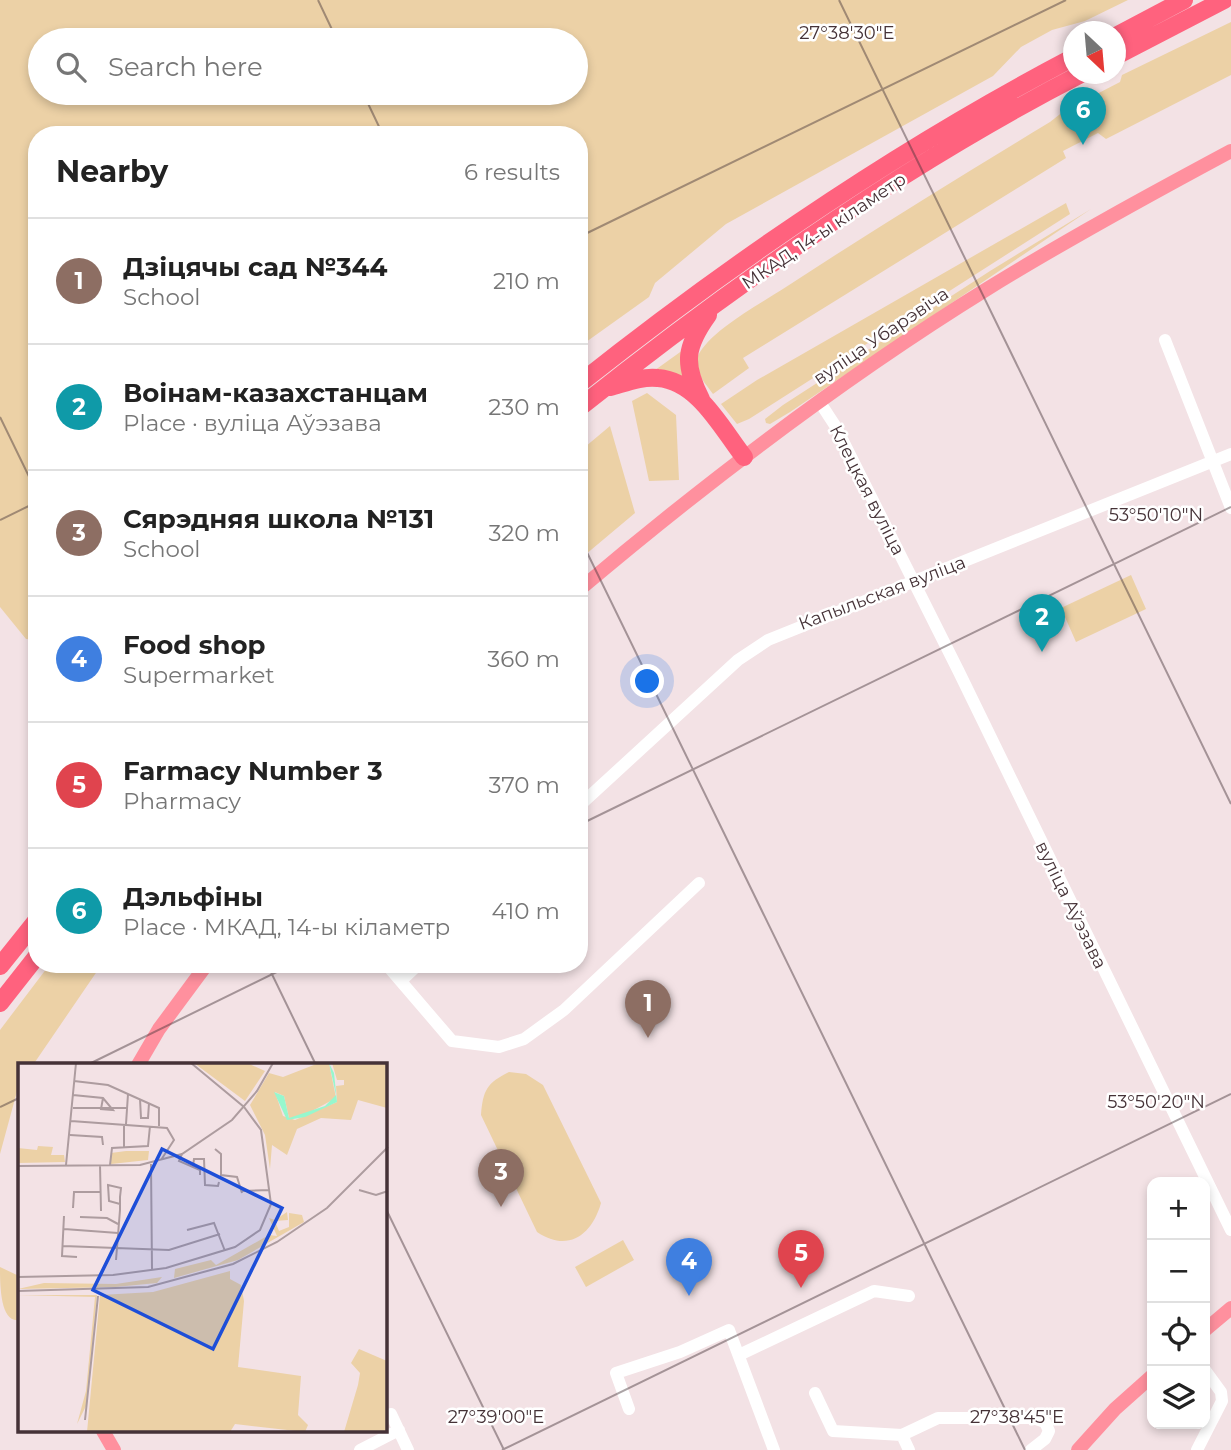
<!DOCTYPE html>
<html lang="en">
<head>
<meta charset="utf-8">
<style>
  :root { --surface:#fff; --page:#f2f2f2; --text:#222; --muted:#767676; --line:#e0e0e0; --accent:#2563eb }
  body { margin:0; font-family:Montserrat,sans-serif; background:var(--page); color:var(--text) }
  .controls { position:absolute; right:21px; bottom:21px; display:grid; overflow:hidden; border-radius:14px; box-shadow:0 4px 10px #0003 }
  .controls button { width:63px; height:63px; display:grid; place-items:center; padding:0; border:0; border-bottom:2px solid var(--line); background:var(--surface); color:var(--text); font:35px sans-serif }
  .compass { position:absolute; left:1063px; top:21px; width:63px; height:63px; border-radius:50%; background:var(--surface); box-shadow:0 4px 10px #0003; rotate:154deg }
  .you { position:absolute; left:648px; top:682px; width:24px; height:24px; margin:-18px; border:5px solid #fff; border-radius:50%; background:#1a73e8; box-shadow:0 0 0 10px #1a73e833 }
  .badge { display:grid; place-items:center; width:46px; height:46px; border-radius:50%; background:var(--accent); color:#fff; font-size:23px; font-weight:700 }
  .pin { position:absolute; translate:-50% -58px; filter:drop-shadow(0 2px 4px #0008) }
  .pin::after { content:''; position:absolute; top:37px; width:24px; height:21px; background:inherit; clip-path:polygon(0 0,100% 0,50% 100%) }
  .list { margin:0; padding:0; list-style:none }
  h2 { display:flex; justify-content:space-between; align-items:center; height:91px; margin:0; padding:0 28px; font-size:30px }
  h2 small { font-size:23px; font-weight:400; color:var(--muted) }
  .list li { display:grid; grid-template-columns:46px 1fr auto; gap:21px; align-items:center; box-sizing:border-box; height:126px; padding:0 28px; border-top:2px solid var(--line) }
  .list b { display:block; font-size:26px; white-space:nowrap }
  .list p { margin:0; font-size:23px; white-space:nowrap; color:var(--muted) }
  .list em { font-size:23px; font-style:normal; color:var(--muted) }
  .icon { flex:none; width:38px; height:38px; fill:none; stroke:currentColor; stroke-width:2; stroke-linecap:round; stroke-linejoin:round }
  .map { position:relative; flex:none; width:1231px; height:1450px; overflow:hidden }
  .search { position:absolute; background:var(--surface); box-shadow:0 4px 10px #0003; left:28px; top:28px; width:560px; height:77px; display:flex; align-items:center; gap:18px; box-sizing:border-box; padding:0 24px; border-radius:38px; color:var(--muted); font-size:26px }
  .panel { position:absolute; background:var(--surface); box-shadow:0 4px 10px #0003; left:28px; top:126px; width:560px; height:847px; border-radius:28px }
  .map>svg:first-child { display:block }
  .green { fill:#ecd1a6; fill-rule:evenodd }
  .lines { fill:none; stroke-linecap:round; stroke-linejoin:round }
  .minor { stroke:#fff; stroke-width:12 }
  .major { stroke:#ff909e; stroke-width:14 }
  .highway { stroke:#ff627e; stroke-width:18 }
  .ticks { fill:none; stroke:#453237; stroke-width:2; stroke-opacity:0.45 }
  .labels { text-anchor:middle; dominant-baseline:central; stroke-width:5; stroke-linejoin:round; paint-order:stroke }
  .street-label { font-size:18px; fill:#453237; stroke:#fff }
  .inset-road { fill:none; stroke:#ad9c9f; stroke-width:2 }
  .view { fill:#1d4ed8; fill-opacity:0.15; stroke:#1d4ed8; stroke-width:3.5 }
  .inset-edge { fill:none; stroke:#453237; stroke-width:3.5 }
  .ticks-label { font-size:18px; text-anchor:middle; fill:#453237; stroke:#fff; stroke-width:5; stroke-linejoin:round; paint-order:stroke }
</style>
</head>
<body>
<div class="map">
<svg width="1231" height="1450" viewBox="0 0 1231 1450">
  <rect width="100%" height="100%" fill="#f3e2e5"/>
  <!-- green -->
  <path class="green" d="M 0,0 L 1128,0 L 1085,21 L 1052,30 L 1021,47 L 993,76 L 726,224 L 655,283 L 649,297 L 579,347 L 579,135 L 37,135 L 37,640 L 26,639 L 0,607 ZM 576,40 L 576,93 L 40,93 L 40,40 Z
    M 1231,22 L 1231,75 L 1106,139 L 1098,133 L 1063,151 L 1066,158 L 743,358 L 749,368 L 713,394 C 705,383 692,370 698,356 C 709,331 763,302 786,287 C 873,230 961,176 1050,122 L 1064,111 L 1120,82 L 1122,75 Z
    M 1066,203 L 1070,214 L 749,419 L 737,424 L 721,404 L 757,380 Z
    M 1091,209 L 790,412 L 770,424 L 766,423 L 765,419 L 783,405 L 990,271 Z
    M 683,350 L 686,382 L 651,373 Z
    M 647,393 L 676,415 L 679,480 L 649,481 L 632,401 Z
    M 610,426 L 635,513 L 579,560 L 579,452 Z
    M 1131,575 L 1146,609 L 1076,642 L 1061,608 Z
    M 50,964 L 102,964 L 33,1065 L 19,1065 L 19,1084 L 0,1154 L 0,1030 Z
    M 509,1072 L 526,1074 L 543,1085 L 601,1203 C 592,1235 568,1253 537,1232 L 481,1115 C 483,1090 487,1083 509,1072 Z
    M 623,1240 L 634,1260 L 586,1287 L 575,1267 Z
    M 0,1267 L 19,1276 L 19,1320 C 0,1323 0,1284 0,1267 Z"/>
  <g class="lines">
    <!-- minor -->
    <path class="minor" d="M 1165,340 L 1231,508
      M 819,401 L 836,427 L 958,670 L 1231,1230
      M 579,806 L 738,660 L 768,640 L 1231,454
      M 386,964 L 452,1041 L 499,1047 L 524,1039 L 564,1010 L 699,883
      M 401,981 L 419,964
      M 739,1355 L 874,1291 L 909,1296
      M 815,1393 L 833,1431 L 902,1435 L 938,1418 L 1033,1418 L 1045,1422 L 1049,1431 L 1045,1439 L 1031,1450
      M 629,1409 L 616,1373 L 680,1352 L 729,1330 L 774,1450
      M 391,1414 L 408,1450
      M 902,1435 L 909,1450
      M 360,1450 L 399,1430
      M 1197,1450 L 1222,1401 L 1221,1392 L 1205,1370"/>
    <!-- major -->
    <path class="major" d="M 579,590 C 708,481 843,378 987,289 C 1066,240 1149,195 1231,151
      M 138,1065 L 159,1029 L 207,964
      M 1205,1330 L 1231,1308
      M 103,1431 L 114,1450
      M 1078,1450 L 1115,1409 L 1152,1376"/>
    <!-- highway -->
    <path class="highway" d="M 1116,36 L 1184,0
      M 1116,56 L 1224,0
      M 579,384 C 734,261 898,149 1074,57
      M 610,387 C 625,383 642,376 658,378 C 698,381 722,429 744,457
      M 701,399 C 683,364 685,347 708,315
      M 579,408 C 736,283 903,166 1081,74
      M 0,966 L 37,920
      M 0,1003 L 37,956"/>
  </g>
  <!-- ticks -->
  <path class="ticks" d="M 318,0 L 337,40M 839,0 L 1231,804M 363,93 L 383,135M 579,237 L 1066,0M 0,417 L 37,493M 0,520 L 37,502M 579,536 L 1025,1450M 579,825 L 1231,507M 267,964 L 316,1065M 87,1065 L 293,964M 0,1107 L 19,1098M 385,1207 L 504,1450M 502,1450 L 1231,1094"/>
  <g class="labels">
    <!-- street labels -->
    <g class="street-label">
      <text transform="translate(824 231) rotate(-34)">МКАД, 14-ы кіламетр</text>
      <text transform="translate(881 336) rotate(-34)">вуліца Убарэвіча</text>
      <text transform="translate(867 490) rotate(63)">Клецкая вуліца</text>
      <text transform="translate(882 593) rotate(-21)">Капыльская вуліца</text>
      <text transform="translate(1071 905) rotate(64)">вуліца Аўэзава</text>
    </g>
  </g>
  <!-- overview -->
  <g transform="translate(18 1063)">
    <rect width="369" height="369" fill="#f3e2e5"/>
    <path d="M 176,0 L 229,0 L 247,8 L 227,38 ZM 301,0 L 311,0 L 318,35 L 283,54 L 271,55 L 266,33 L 257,29 L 265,53 L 277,57 L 319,39 L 318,23 L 326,22 L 326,17 L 319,17 L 314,0 L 369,0 L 369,45 L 340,37 L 333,57 L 303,55 L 279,66 L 269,92 L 254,82 L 252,106 L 247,72 L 232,42 L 251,10 L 265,14 ZM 20,83 L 35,84 L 33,92 L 46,92 L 47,99 L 0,100 L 0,85 L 19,87 ZM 108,88 L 131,88 L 130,97 L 93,101 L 93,90 ZM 269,149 L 270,157 L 257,158 L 261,168 L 271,164 L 271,150 L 284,152 L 286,159 L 220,197 L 156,215 L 157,206 L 193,197 L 198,202 L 251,172 L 259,173 L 251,155 L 257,157 ZM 212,208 L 212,216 L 223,222 L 226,238 L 220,304 L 283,313 L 280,352 L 290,362 L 287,369 L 217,361 L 212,369 L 69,369 L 82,232 L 135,229 ZM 144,214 L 139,220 L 97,224 L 0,226 L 26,220 L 98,221 ZM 0,232 L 79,232 L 69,341 L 59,361 L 68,328 L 77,234 ZM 341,286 L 369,298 L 369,369 L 326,369 L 340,322 L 342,310 L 333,300 Z" fill="#ecd1a6"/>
    <path d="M 311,0 L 316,10 L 319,39 L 287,54 L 269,57 L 256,29 L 266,33 L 271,55 L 307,43 L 318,32 Z" fill="#97f7cd"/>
    <path class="inset-road" d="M 56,18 L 90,22 L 141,45 L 141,63M 55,32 L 85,35 L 95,47 L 83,46 L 85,35M 122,36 L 123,55 L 130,55 L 131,40M 55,45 L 109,45M 53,58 L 149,65 L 156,77 L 143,97M 108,61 L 110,31M 52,72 L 84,74 L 85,82M 106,85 L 106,62M 197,86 L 203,91 L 203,112 L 219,114 L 224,130M 164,91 L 161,98 L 182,107 L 182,112M 133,101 L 134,206M 48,102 L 58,0M 82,102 L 83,148M 92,102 L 94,85 L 130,83 L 132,63M 0,103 L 122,102 L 164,91 L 214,57 L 239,28 L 255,0M 175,103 L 176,96 L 186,96 L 187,122 L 200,123 L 201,119M 341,127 L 358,132 L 370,128M 224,128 L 252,127M 55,145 L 56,129 L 82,129M 46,153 L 44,193 L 59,194M 62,154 L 89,155 L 100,161M 46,166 L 100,170M 169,167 L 196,160 L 207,188M 45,183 L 151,187 L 202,171M 98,197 L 102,147 L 102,134 L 103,125 L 90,122 L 91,138 L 102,141M 0,214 L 95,212 L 148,205 L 217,184 L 242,167 L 253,141 L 243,67 L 226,44 L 173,0M 0,228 L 130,224 L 215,201 L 259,179 L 309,145 L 370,84M 67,357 L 80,233"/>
    <path class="view" d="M 144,86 L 264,145 L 195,286 L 75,227 Z"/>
    <rect width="369" height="369" class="inset-edge"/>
  </g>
  <g class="ticks-label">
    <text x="847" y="39">27°38'30"E</text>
    <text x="1156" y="521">53°50'10"N</text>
    <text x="1156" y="1108">53°50'20"N</text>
    <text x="496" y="1423">27°39'00"E</text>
    <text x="1017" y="1423">27°38'45"E</text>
  </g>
</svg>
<div class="controls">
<button>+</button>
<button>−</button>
<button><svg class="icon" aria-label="locate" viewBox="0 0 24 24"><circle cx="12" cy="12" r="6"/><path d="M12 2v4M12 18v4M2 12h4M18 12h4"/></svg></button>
<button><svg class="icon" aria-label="layers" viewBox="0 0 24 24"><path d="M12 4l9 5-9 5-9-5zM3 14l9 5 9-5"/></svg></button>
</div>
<svg class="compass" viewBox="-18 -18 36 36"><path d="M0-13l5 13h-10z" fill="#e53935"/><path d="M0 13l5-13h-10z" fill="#767676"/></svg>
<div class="you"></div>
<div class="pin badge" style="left:648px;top:1038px;background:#8d6e63">1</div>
<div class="pin badge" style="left:1042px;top:652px;background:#0f9aa8">2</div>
<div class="pin badge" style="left:501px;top:1207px;background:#8d6e63">3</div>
<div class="pin badge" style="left:689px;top:1296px;background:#3f7fe0">4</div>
<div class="pin badge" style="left:801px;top:1288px;background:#e0444e">5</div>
<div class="pin badge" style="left:1083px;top:145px;background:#0f9aa8">6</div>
<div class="search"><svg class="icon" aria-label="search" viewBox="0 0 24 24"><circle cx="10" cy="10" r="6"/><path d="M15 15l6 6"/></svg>Search here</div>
<section class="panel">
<h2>Nearby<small>6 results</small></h2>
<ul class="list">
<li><span class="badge" style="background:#8d6e63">1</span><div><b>Дзіцячы сад №344</b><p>School</p></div><em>210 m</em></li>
<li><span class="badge" style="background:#0f9aa8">2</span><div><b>Воінам-казахстанцам</b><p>Place · вуліца Аўэзава</p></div><em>230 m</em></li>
<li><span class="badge" style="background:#8d6e63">3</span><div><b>Сярэдняя школа №131</b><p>School</p></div><em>320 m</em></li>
<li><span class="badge" style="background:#3f7fe0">4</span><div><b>Food shop</b><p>Supermarket</p></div><em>360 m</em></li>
<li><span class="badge" style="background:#e0444e">5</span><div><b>Farmacy Number 3</b><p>Pharmacy</p></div><em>370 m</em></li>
<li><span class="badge" style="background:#0f9aa8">6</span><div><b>Дэльфіны</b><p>Place · МКАД, 14-ы кіламетр</p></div><em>410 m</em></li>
</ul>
</section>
</div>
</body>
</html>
